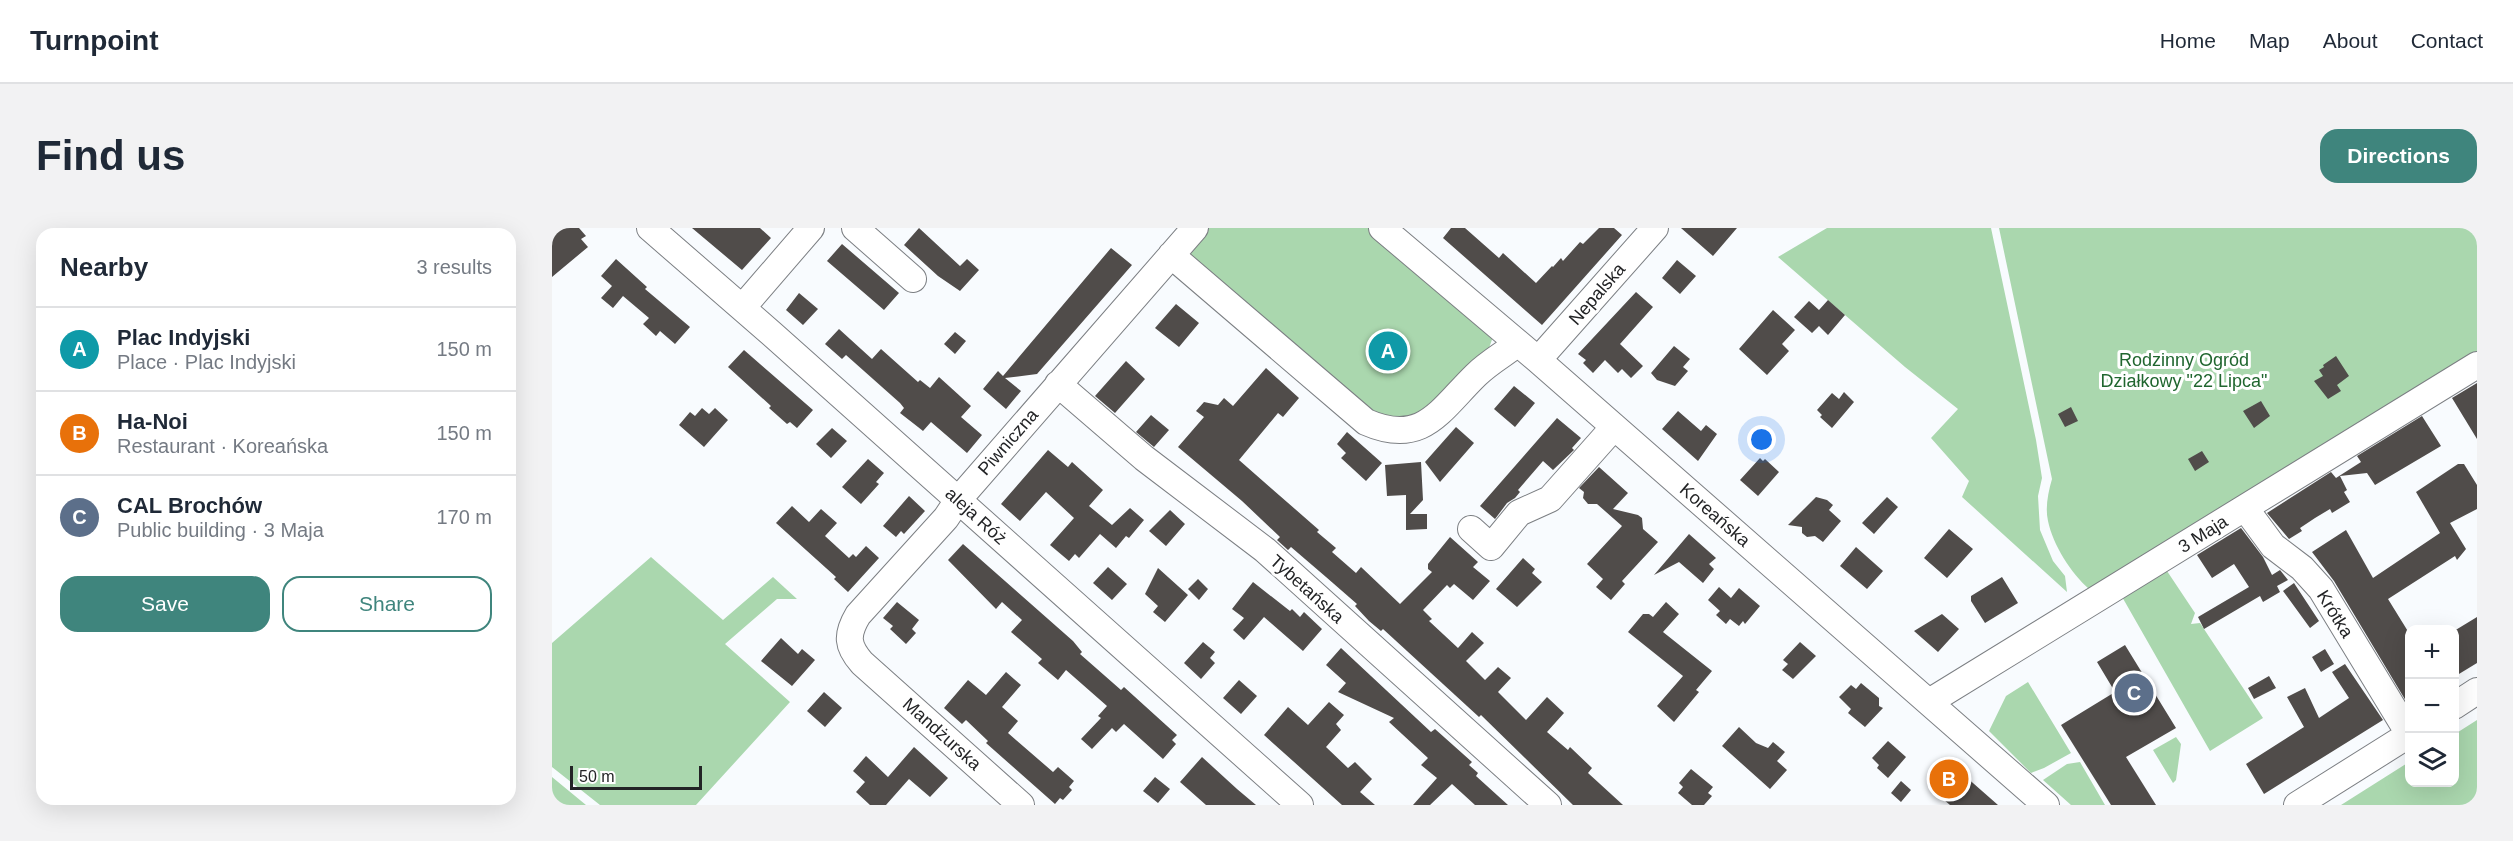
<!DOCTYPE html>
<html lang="en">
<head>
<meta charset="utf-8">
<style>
  :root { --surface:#fff; --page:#f2f2f3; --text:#1f2937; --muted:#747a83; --line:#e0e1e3; --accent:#3f857d }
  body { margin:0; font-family:Helvetica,sans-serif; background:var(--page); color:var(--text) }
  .controls { position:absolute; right:18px; bottom:18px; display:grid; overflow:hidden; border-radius:12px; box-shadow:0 6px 24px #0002 }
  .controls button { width:54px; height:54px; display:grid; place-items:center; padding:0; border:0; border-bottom:2px solid var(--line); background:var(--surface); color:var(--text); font:30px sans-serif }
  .scale { position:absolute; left:18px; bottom:15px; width:132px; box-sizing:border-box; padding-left:6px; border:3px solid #232426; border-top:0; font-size:16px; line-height:21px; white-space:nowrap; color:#232426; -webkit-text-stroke:4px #fff; paint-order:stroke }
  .you { position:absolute; left:1210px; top:212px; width:21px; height:21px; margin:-15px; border:4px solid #fff; border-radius:50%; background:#1a73e8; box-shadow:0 0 0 9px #1a73e833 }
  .badge { display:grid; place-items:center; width:39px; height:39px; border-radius:50%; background:var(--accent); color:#fff; font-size:20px; font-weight:700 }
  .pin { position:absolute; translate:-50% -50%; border:3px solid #fff; box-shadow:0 2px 6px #0006 }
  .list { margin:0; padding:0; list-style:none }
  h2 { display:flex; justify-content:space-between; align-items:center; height:78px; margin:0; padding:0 24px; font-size:26px }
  h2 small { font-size:20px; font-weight:400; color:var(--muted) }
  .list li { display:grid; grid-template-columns:39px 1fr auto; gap:18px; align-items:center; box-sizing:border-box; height:84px; padding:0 24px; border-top:2px solid var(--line) }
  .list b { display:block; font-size:22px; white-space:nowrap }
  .list p { margin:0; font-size:20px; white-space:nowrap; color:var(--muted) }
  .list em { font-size:20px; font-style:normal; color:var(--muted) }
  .actions { display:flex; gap:12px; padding:18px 24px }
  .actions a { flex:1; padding:14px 0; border:2px solid var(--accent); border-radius:18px; text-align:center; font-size:21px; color:var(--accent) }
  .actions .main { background:var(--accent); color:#fff }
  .icon { flex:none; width:33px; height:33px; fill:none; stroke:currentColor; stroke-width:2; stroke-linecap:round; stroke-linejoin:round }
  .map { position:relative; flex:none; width:1925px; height:577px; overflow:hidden; border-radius:18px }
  header { display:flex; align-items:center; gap:36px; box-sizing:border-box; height:84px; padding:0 30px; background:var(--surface); border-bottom:2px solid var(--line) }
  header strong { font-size:28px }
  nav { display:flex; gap:33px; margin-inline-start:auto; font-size:21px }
  .intro { display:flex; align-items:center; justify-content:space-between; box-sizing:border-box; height:144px; padding:0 36px }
  h1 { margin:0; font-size:42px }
  .button { padding:15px 27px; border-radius:18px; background:var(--accent); color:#fff; font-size:21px; font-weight:700 }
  main { display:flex; gap:36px; padding:0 36px }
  aside { flex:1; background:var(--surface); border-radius:18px; box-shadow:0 6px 24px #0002 }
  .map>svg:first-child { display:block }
  .green { fill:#aad7ae }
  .building { fill:#504c4a }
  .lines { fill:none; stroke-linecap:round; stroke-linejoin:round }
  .minor-casing { stroke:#7c7f83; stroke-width:28 }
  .minor { stroke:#fff; stroke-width:26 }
  .labels { text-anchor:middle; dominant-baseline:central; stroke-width:6; stroke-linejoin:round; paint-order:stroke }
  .street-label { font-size:18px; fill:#232426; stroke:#fff }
  .park-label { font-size:18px; fill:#20662f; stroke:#fff }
</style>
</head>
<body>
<header>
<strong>Turnpoint</strong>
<nav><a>Home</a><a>Map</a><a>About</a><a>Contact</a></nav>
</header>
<div class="intro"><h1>Find us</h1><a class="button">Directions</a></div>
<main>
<aside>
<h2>Nearby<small>3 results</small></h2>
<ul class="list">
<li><span class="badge" style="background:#0f9aa8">A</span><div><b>Plac Indyjski</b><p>Place · Plac Indyjski</p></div><em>150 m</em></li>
<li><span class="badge" style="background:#e8710a">B</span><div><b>Ha-Noi</b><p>Restaurant · Koreańska</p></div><em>150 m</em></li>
<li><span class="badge" style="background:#5c6f8a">C</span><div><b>CAL Brochów</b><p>Public building · 3 Maja</p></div><em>170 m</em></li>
</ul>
<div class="actions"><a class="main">Save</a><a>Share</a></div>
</aside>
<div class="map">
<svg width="1925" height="577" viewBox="0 0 1925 577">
  <rect width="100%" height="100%" fill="#f8fbfe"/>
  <!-- green -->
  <path class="green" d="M 654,0 L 820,0 L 942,106 L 937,120 L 876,188 L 831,194 L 800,174 L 634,23 Z
    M 1275,0 L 1439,0 L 1484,212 L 1490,250 L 1486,268 L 1488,302 L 1501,333 L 1513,348 L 1515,364 L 1410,269 L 1417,253 L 1379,210 L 1406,181 L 1353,139 L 1226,29 Z
    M 1447,0 L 1925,0 L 1925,130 L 1537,361 C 1519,345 1501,317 1496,293 C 1493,280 1496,265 1500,251 Z
    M 99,329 L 171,392 L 221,349 L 245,371 L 225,371 L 173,416 L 238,474 L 144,577 L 48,577 L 0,539 L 0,415 Z
    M 1613,340 L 1643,385 L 1639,396 L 1648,395 L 1711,490 L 1658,523 L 1569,367 Z
    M 1476,454 L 1519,525 L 1492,540 L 1479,545 L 1437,503 L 1454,468 Z
    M 1925,492 L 1925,577 L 1789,577 L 1857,534 L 1858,554 L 1902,554 L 1903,506 Z
    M 1624,509 L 1629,516 L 1624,552 L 1621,555 L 1601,522 Z
    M 1528,534 L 1553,577 L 1519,577 L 1491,552 L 1515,536 Z
    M 0,549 L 34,577 L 0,577 Z"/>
  <!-- building -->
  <path class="building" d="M 0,0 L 27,0 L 34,8 L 29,11 L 36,19 L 0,49 Z
    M 140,0 L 208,0 L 219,10 L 190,42 Z
    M 367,0 L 408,38 L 415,31 L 427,42 L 408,63 L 386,48 L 352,17 Z
    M 899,0 L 913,0 L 947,30 L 951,25 L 984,55 L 1000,38 L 1001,39 L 1009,30 L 1011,33 L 1028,14 L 1031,16 L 1047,0 L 1062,0 L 1070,7 L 990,97 L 891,10 Z
    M 1129,0 L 1185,0 L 1161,28 Z
    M 290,16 L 347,65 L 332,82 L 275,33 Z
    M 559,20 L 580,37 L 485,146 L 453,150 L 469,163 L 454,181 L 431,161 L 446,143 L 451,148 Z
    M 64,31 L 95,59 L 93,61 L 138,99 L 123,116 L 108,103 L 104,108 L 91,96 L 97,90 L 71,68 L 61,80 L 49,70 L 60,58 L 49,48 Z
    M 1125,32 L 1144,48 L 1128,66 L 1110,50 Z
    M 1084,64 L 1101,79 L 1068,116 L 1091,138 L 1079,150 L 1070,141 L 1066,145 L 1053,132 L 1041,145 L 1031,135 L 1034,132 L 1026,126 Z
    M 247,65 L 266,81 L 251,97 L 234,82 Z
    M 1276,72 L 1293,87 L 1276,107 L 1267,98 L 1260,105 L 1242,89 L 1257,73 L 1267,82 Z
    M 624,76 L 647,95 L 627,119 L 603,100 Z
    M 1221,82 L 1243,102 L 1230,116 L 1237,123 L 1215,147 L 1187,121 Z
    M 287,101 L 320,131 L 329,121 L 366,154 L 368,152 L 378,160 L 387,149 L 419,178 L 409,189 L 430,207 L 415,225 L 379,194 L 371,203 L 366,199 L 348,185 L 352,180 L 348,175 L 294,127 L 290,131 L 273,116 Z
    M 403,104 L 414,113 L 403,126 L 392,116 Z
    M 1122,118 L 1138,131 L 1131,139 L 1136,143 L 1123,158 L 1105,152 L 1099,145 Z
    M 192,122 L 261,182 L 245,200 L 238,194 L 235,196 L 217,180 L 219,178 L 176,139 Z
    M 1784,128 L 1797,148 L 1785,157 L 1789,163 L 1776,171 L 1762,153 L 1771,148 L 1767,142 L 1772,139 L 1771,137 Z
    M 574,133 L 593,151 L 563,185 L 543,168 Z
    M 714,140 L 747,170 L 731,189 L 726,185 L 687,232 L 767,302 L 765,304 L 784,320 L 780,324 L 804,345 L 809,339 L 848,376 L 880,344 L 876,341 L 876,336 L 898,309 L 926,334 L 921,339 L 938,353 L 921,372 L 902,356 L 898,360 L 895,357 L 871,382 L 880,391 L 877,393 L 906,420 L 920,404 L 932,415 L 914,433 L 933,452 L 946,439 L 959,450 L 946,464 L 974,492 L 995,469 L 1012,485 L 995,504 L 1016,522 L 1018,519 L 1040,540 L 1036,545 L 1071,577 L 1021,577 L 929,487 L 927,489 L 831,401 L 829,403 L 817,393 L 803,378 L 805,376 L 774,349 L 739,319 L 736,322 L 725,312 L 728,309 L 690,273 L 626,219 L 652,189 L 644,183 L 652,174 L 666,177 L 672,170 L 681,178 Z
    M 1925,155 L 1925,211 L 1900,170 Z
    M 962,158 L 983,175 L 963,199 L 942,181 Z
    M 1292,164 L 1302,174 L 1280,200 L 1268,189 L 1270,187 L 1265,182 L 1280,165 L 1287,171 Z
    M 1709,173 L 1718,188 L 1702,200 L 1691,183 Z
    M 1519,179 L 1526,193 L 1513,199 L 1506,186 Z
    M 150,180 L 157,186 L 163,180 L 176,192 L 152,219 L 127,197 L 138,184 L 143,188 Z
    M 1126,183 L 1149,203 L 1154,197 L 1165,206 L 1146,233 L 1110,201 Z
    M 599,187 L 617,202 L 602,219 L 584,204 Z
    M 1870,188 L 1889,218 L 1823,257 L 1815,245 L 1788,248 L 1795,262 L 1792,264 L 1798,274 L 1780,285 L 1778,281 L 1763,290 L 1748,300 L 1750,303 L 1737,311 L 1715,285 L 1779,244 L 1784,250 L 1809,234 L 1805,228 Z
    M 1005,190 L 1029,210 L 1020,220 L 1022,222 L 1001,242 L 991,233 L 966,262 L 968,264 L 963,270 L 955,275 L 943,291 L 928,278 Z
    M 904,199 L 922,215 L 888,254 L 873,234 Z
    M 280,200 L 295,213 L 279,230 L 264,216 Z
    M 795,204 L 830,235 L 814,253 L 789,230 L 794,225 L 785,216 Z
    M 496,222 L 516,239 L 520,234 L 551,262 L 537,278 L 560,297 L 578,280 L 592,292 L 577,310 L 574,308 L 564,320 L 548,306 L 527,330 L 523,326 L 517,333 L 498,317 L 522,290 L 494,264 L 468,293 L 449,276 Z
    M 1650,223 L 1657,234 L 1643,243 L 1636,231 Z
    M 1208,230 L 1211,233 L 1213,231 L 1227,244 L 1206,268 L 1188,252 Z
    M 316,231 L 332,245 L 324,254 L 327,256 L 309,276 L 290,259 Z
    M 869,234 L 871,272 L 858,286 L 875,286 L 875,301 L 854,302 L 854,267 L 835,268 L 833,237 Z
    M 1906,236 L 1912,236 L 1925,257 L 1925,281 L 1898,295 L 1914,321 L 1905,332 L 1903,328 L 1836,371 L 1857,405 L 1857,478 L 1782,353 L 1760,324 L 1794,302 L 1821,350 L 1888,305 L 1864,264 Z
    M 1047,239 L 1076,265 L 1061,281 L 1086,287 L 1090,290 L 1091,301 L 1106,314 L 1070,353 L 1073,356 L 1059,372 L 1044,359 L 1051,351 L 1035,336 L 1070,298 L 1045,276 L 1036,276 L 1031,270 L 1032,264 L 1027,260 Z
    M 357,268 L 373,283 L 352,306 L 349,303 L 344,309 L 331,298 Z
    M 1264,269 L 1275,272 L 1281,277 L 1277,282 L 1289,293 L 1271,314 L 1263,308 L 1255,309 L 1250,305 L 1250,299 L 1236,297 Z
    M 1335,269 L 1346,279 L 1322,306 L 1310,295 Z
    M 240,278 L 257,294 L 269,281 L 285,295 L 273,308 L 297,330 L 301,326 L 304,329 L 314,318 L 327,330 L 296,364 L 282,351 L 284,349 L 224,295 Z
    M 618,282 L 633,296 L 614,318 L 597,303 Z
    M 1689,300 L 1711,329 L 1720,347 L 1728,342 L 1736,352 L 1725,358 L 1728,364 L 1711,374 L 1708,368 L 1652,401 L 1646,389 L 1697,359 L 1682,336 L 1660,350 L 1645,327 Z
    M 1397,301 L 1421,321 L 1395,350 L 1372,330 Z
    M 1137,306 L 1164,330 L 1157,336 L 1162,341 L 1151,355 L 1127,334 L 1102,347 Z
    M 411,316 L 521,413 L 530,424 L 528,426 L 569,462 L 572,459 L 625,507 L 620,512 L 624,516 L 611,531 L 572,496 L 564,504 L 560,500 L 540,521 L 529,511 L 549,490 L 546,488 L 555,478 L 514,442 L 506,452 L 486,435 L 490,431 L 459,404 L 470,392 L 450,374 L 444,381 L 396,332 Z
    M 1304,319 L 1331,343 L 1315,361 L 1288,338 Z
    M 971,330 L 983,341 L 980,345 L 990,354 L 965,379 L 944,361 Z
    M 556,339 L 575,356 L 560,372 L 541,355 Z
    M 606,340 L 636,367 L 613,394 L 601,384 L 606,378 L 593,366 Z
    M 1450,349 L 1466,375 L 1433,395 L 1419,373 L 1419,368 Z
    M 646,351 L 656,361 L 647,372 L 636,361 Z
    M 701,354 L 738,383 L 740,381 L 748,389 L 752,384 L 770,401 L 751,423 L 712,389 L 692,412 L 681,402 L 692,390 L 680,381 Z
    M 1742,355 L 1767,393 L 1758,400 L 1731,363 Z
    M 1167,359 L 1179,370 L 1187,360 L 1208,378 L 1193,396 L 1191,393 L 1187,398 L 1178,391 L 1174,396 L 1164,387 L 1168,383 L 1156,372 Z
    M 345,374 L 367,392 L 360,401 L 364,405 L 354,416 L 338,401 L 341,398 L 331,390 Z
    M 1114,374 L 1127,386 L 1111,404 L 1160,443 L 1144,462 L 1147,464 L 1122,494 L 1105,478 L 1131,448 L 1076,404 L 1091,386 L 1097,386 L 1101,389 Z
    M 1390,386 L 1407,401 L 1386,424 L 1362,403 Z
    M 1925,389 L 1925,435 L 1902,449 L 1902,403 Z
    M 229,410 L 246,426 L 250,421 L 263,432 L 240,458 L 209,433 Z
    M 651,414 L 663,424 L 658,430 L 663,435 L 649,451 L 632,435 Z
    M 1248,414 L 1264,428 L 1241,451 L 1230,442 L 1236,436 L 1231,432 Z
    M 1573,417 L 1624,500 L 1574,529 L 1604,577 L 1559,577 L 1509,497 L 1563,464 L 1545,434 Z
    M 789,420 L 879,504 L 883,501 L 920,534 L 917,537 L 926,545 L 924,548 L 956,577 L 923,577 L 900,556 L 878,577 L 861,577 L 885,550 L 869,537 L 876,530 L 837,494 L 842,490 L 786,464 L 794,455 L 774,437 Z
    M 1773,421 L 1782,436 L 1769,444 L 1760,429 Z
    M 1793,436 L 1831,492 L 1712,566 L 1694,536 L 1752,499 L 1735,469 L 1753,460 L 1767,490 L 1797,470 L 1780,444 Z
    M 454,444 L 469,457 L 450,479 L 466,493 L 456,505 L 501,544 L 506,539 L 522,553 L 517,559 L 520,562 L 511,572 L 508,570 L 503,576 L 434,515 L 436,513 L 414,492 L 410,496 L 392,480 L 416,452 L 434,467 Z
    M 1717,448 L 1724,460 L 1702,471 L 1696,460 Z
    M 687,452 L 705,468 L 689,486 L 671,470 Z
    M 1309,455 L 1327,470 L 1327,478 L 1331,480 L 1313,499 L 1296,485 L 1299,481 L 1287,469 L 1299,457 L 1304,461 Z
    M 272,464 L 290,480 L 273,499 L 255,483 Z
    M 777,474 L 792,487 L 784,496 L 789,502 L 774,519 L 796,540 L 803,534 L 820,551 L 808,564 L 823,577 L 790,577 L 712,507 L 736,479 L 756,497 Z
    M 1187,499 L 1204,515 L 1216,520 L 1221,514 L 1233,524 L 1225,533 L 1235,542 L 1218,561 L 1170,518 Z
    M 1336,513 L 1354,529 L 1336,550 L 1325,540 L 1327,537 L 1320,530 Z
    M 362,519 L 396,550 L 378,569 L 357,551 L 334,577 L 318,577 L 304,564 L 313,554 L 301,543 L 314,528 L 336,549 Z
    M 650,529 L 685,561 L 704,577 L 654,577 L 628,554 Z
    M 1398,535 L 1405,541 L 1446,577 L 1398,577 L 1377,559 Z
    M 1139,541 L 1161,559 L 1156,565 L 1160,568 L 1152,577 L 1140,577 L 1126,565 L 1131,559 L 1127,555 Z
    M 603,549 L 618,561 L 606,575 L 591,563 Z
    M 1349,553 L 1359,562 L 1349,574 L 1339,565 Z"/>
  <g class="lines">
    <defs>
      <path id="minor" d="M 98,0 L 220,106 L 748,577
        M 303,0 L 361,51
        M 830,0 L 986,132 L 1494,577
        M 619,27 L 814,194 C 871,219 888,182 924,147 C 936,135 952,126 965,116
        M 190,80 L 259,0
        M 986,132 L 1103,0
        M 506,156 L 592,230 L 713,322 L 996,577
        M 1693,280 L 1721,318 L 1750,340 L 1769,361 L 1857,506
        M 919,301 L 939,319 L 967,285 L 998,271 L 1062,199
        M 1377,474 L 1925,137
        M 1902,478 L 1925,463
        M 469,577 L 310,435 C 295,418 294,407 306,387 L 394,290 L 406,272 L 643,0
        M 1745,577 L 1858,506"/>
    </defs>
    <!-- minor casing -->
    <use href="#minor" class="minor-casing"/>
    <!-- minor -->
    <use href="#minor" class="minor"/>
  </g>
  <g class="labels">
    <!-- street labels -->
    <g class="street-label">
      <text transform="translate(1045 66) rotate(-49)">Nepalska</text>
      <text transform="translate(456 214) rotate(-49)">Piwniczna</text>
      <text transform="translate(1163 287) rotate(41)">Koreańska</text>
      <text transform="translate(424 288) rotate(42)">aleja Róż</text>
      <text transform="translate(1651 306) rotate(-32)">3 Maja</text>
      <text transform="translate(755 361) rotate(42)">Tybetańska</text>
      <text transform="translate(1783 386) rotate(58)">Krótka</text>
      <text transform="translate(390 506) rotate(42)">Mandżurska</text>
    </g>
    <!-- park labels -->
    <g class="park-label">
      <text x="1632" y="132">Rodzinny Ogród<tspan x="1632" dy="21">Działkowy "22 Lipca"</tspan></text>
    </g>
  </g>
</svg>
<div class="controls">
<button>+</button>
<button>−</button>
<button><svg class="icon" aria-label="layers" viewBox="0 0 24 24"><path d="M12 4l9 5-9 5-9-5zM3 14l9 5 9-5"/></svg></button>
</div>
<div class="scale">50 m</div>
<div class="you"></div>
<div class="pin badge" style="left:836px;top:123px;background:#0f9aa8">A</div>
<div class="pin badge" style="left:1397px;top:551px;background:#e8710a">B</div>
<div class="pin badge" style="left:1582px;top:465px;background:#5c6f8a">C</div>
</div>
</main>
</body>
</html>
